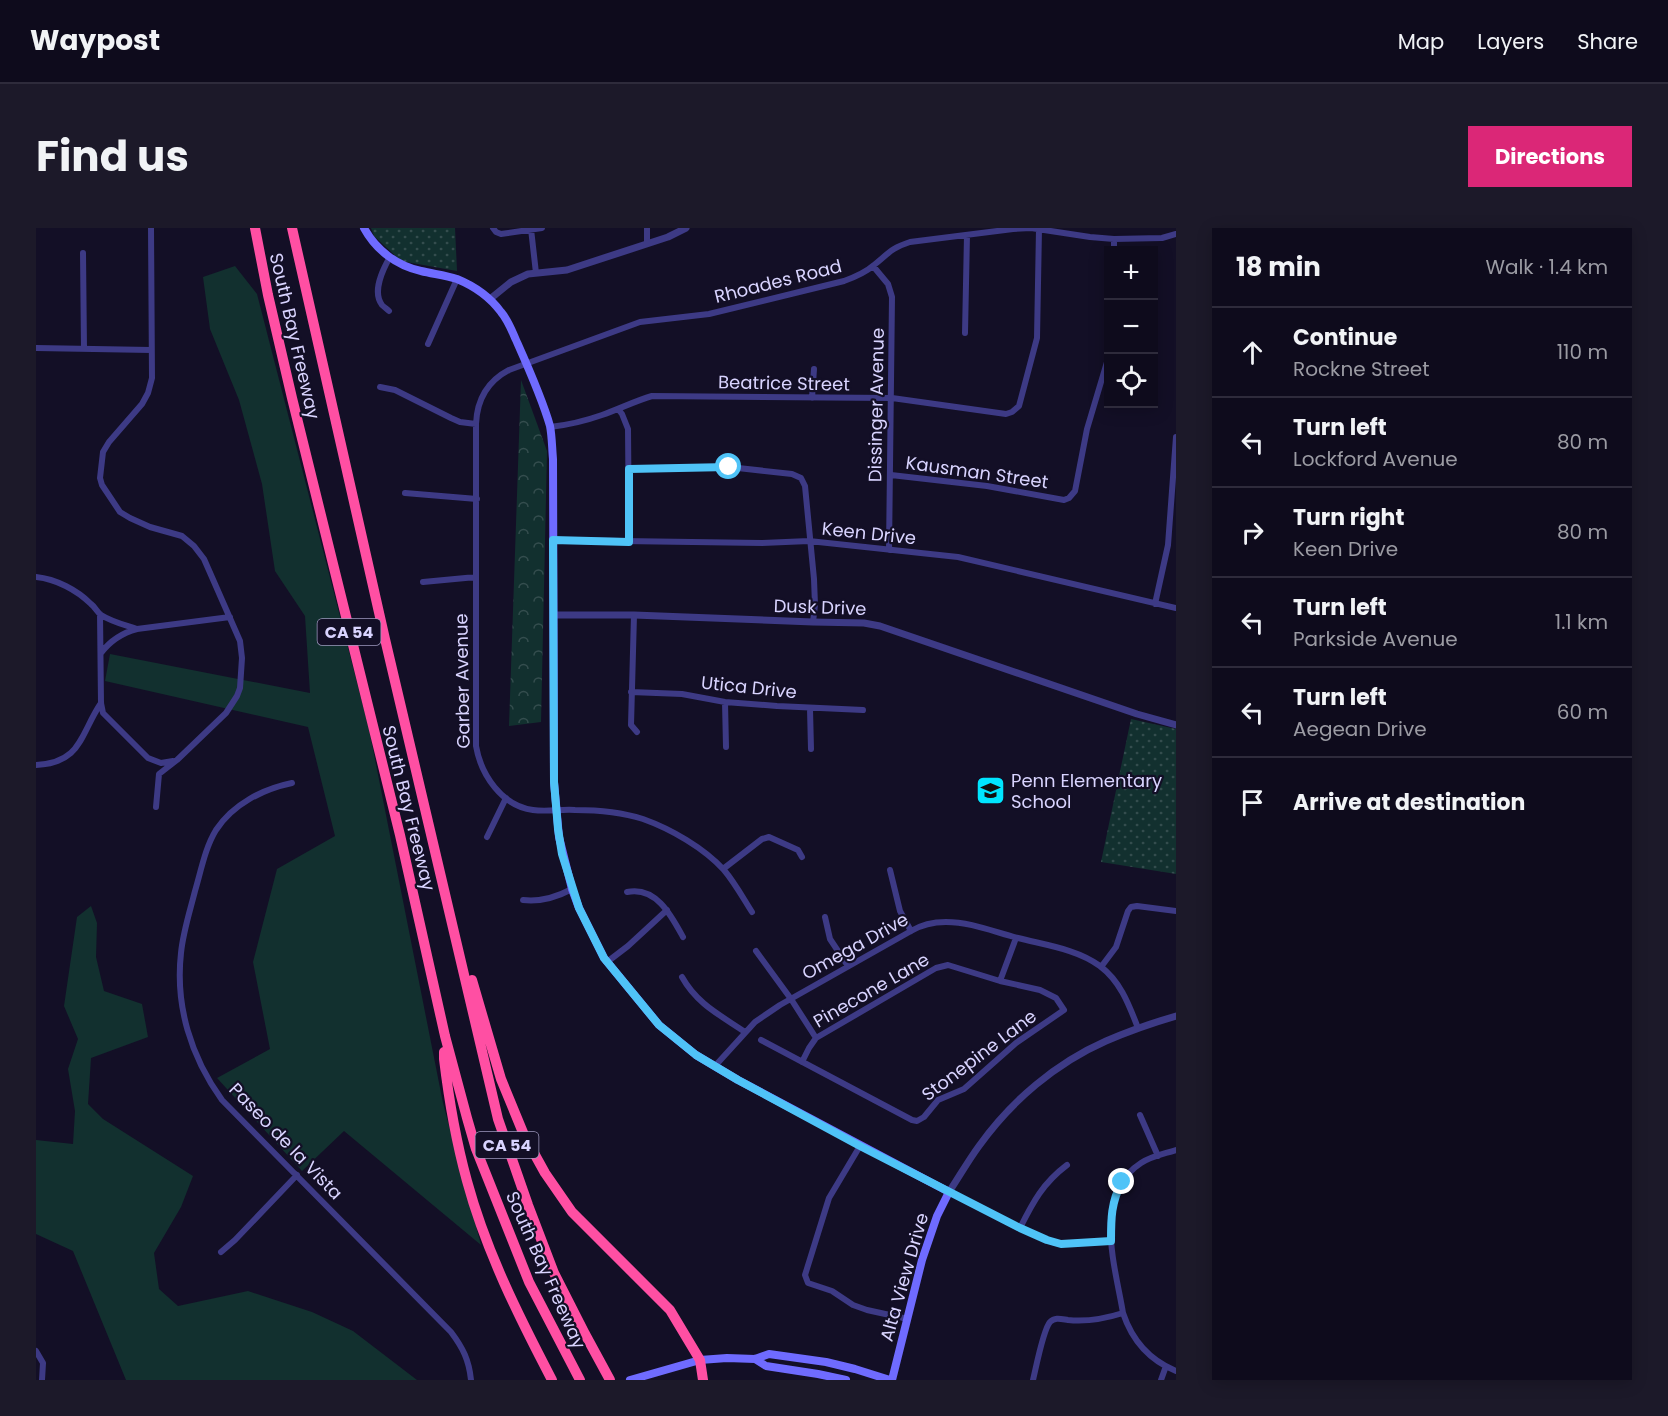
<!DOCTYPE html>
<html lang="en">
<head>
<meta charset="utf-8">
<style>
  :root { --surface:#0e0b1c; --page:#1c1929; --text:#f1f3f6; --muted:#9b9ba3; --line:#2e2b3b; --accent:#db2777 }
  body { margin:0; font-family:Poppins,sans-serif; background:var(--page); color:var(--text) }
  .controls { position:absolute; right:18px; top:18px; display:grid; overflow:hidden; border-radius:0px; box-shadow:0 3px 15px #0003 }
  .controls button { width:54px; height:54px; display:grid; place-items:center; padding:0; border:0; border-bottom:2px solid var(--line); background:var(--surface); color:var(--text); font:30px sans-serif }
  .stop { position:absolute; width:18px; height:18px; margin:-14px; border:4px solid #4fc3f7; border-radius:50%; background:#fff }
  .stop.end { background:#4fc3f7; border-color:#fff; box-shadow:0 2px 6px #0008 }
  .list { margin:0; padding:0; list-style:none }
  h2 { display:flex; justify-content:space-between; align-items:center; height:78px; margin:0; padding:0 24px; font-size:26px }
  h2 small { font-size:20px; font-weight:400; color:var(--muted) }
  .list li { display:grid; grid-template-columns:39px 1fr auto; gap:18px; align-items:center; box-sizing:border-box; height:90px; padding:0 24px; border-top:2px solid var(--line) }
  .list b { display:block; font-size:22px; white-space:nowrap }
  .list p { margin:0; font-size:20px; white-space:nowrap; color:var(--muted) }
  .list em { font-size:20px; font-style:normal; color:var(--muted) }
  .icon { flex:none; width:33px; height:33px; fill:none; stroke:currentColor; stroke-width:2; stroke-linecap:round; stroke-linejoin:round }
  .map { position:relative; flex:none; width:1140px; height:1152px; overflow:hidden; border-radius:0px }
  header { display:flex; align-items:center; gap:36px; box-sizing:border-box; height:84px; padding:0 30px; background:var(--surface); border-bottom:2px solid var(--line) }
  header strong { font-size:28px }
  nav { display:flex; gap:33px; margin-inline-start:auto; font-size:21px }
  .intro { display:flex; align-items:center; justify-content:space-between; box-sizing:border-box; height:144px; padding:0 36px }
  h1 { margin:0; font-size:42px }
  .button { padding:15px 27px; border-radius:0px; background:var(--accent); color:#fff; font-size:21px; font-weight:700 }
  main { display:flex; gap:36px; padding:0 36px }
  aside { flex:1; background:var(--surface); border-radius:0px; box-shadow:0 3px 15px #0003 }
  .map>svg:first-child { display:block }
  .grass { fill:#12302f }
  .forest { fill:url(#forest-crowns) }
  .park { fill:url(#park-dots) }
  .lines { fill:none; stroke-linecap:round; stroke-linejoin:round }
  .minor { stroke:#3d3a85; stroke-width:6 }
  .tertiary { stroke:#3d3a85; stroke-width:7 }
  .secondary { stroke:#6f6bff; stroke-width:8 }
  .motorway { stroke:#ff4fa3; stroke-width:10 }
  .route { stroke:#4fc3f7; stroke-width:8 }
  .labels { text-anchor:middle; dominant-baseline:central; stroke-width:4.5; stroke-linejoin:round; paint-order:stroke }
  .shield { fill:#130f26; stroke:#9e99be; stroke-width:1.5 }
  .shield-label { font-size:16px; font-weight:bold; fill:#d9d4ff }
  .street-label { font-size:18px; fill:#d9d4ff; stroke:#130f26 }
  .poi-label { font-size:18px; fill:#d9d4ff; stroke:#130f26; text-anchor:start }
</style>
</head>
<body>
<header>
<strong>Waypost</strong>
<nav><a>Map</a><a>Layers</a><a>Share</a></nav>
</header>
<div class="intro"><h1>Find us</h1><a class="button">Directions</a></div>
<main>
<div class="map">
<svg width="1140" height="1152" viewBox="0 0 1140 1152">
  <defs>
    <pattern id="forest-crowns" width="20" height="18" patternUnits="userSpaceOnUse" patternTransform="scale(1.5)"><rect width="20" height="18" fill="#12302f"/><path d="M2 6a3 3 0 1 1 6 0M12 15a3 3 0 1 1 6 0" fill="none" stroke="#344d4e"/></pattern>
    <pattern id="park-dots" width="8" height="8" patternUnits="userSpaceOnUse" patternTransform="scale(1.5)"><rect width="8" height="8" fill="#12302f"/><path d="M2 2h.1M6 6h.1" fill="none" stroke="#344d4e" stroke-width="1.8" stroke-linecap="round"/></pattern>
  </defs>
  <rect width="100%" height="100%" fill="#130f26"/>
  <!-- grass -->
  <path class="grass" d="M 199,38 L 221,66 L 333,501 L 407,875 L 445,1017 L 308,903 L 266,943 L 181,850 L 234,821 L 217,734 L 241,641 L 299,608 L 272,499 L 69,453 L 74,426 L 274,465 L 269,388 L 239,343 L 226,256 L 203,172 L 174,101 L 167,49 Z
    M 55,678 L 61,695 L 60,729 L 68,763 L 106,776 L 112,809 L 55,830 L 52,876 L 67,891 L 157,948 L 145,979 L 118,1025 L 123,1061 L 142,1078 L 212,1063 L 276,1084 L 317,1103 L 381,1152 L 90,1152 L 37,1023 L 0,1006 L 0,912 L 37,916 L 39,883 L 32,841 L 42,811 L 28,778 L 41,689 Z"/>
  <!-- forest -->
  <path class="forest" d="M 485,152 L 511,223 L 505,494 L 473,498 Z"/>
  <!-- park -->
  <path class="park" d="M 335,0 L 419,0 L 421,43 L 365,33 L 338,8 Z
    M 1095,491 L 1140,501 L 1140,646 L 1065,634 Z"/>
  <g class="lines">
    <!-- minor -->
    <path class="minor" d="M 115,0 L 116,150 L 112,165 L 106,176 L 73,214 L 67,224 L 64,250 L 66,257 L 84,284 L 94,290 L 114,299 L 146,308 L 158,318 L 168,331 L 204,413 L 206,430 L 204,460 L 201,468 L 190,485 L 141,532 L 123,546 L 120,579
      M 457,0 L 460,4 L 465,6 L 506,0
      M 611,0 L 611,15
      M 495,1 L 500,45
      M 1078,22 L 1078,11
      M 47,25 L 48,121
      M 837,38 L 852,56 L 856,69 L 853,322
      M 353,83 C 351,81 348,79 346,77 C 336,64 347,41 354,29
      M 929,105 L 931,7
      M 392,116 L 421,51
      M 0,120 L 115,122
      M 344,159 L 359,162 L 415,190 L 424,194 L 440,196
      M 776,170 L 778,141
      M 582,181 L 586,186 L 592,201 L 593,314
      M 514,199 C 532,197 549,193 566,187 C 583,181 599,173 616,168 L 856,170 L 970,186 L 976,184 L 983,178 L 1001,110 L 1003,1
      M 593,241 L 693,239 L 756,246 L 765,250 L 769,258 L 778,351 L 779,377 L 777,394
      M 855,247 L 951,258 L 1028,272 L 1033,270 L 1039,263 L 1051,201 L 1071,134 L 1072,119
      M 369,265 L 441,271
      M 517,312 L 726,315 L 773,313 L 922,329 L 1140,380
      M 0,349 C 20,351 41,362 55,376 C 59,379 61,384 65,387 C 76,394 89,397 101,401 C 86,405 74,413 65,425
      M 387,354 L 440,349
      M 1119,376 L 1132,317 L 1140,209
      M 64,386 L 65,475 L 67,485 L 112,530 L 125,535 L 137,533
      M 598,387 L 595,497 L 601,504
      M 101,401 L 194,389
      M 595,464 L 646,466 L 689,474 L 741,478 L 827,482
      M 689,474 L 690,519
      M 774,481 L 775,521
      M 0,537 C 46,535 44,506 65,475
      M 256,555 C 227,561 197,576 180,602 C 169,620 165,643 159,663 C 154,683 147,704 145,725 C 139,778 155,829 186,872 L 415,1104 C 427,1120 433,1132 435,1152
      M 451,609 L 470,570
      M 687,641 L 726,611 L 733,609 L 762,622 L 766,629
      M 854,642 L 864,683 L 875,703
      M 591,664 C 620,658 635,687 647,709
      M 487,672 C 504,674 521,669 536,661
      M 716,684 C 707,670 699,655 688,642 C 668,620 635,601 607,591 C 585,584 561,582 539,582 C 525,581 511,584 497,582 C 466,578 445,547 440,518 L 440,196 C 441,172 452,153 473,142 L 604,94 L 673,86 L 808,53 C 819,49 829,45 838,37 C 852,26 855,20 874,14 L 977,1 L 995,0 L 1054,9 L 1078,11 L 1126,10 L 1140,6
      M 789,689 L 794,711 L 812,738
      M 720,723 L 755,771 L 780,810
      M 571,734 L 592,718 L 631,682
      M 1065,739 L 1080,719 L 1092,683 L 1095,679 L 1101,678 L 1140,683
      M 646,749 C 661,776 684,787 709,804
      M 964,753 L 980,710
      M 725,812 L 876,892 L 881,893 L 888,889 L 902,872 L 928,861 L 980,815 L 1028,782 L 1020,770 L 1004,762 L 964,753 L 912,737 L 900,740 L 780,810 L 773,820 L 766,834
      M 679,838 L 719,794 L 744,777 L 875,703 C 885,697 898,694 910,694 C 935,694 958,704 982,710 C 1009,717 1041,721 1064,738 C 1085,754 1093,777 1102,800
      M 1104,887 L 1122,928
      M 824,918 L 793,970 L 769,1047 L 772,1055 L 796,1063 L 817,1077 L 831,1082 L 872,1091
      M 1140,922 C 1128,926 1116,928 1105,935 C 1056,967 1079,1037 1087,1085 C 1096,1112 1113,1132 1140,1143
      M 913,964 L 984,1000 L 1019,1015 L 1031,1016 L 1075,1013
      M 984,1000 C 997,974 1007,955 1031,937
      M 185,1024 L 199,1012 L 261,947
      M 0,1123 L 7,1135 L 6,1152
      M 997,1152 C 1000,1140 1007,1102 1014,1094 C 1019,1089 1025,1091 1032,1092 C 1051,1094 1068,1091 1087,1085
      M 1125,1152 L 1130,1138"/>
    <!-- tertiary -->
    <path class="tertiary" d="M 454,71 L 475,54 L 492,46 L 531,42 L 632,9 L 650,0
      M 518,387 L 598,387 L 777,394 L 828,395 L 844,398 L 1101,486 L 1140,497
      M 913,964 C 923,949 932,933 943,918 C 975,873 1020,835 1070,813 C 1093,803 1116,795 1140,788"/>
    <!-- secondary -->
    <path class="secondary" d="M 328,0 C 340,22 361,38 385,43 C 397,46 409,47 421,51 C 438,58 454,69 465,84 C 472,92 476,103 480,112 C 492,139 506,170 514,198 C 516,208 516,220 517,231 L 518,554 L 523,609 L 536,661 L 543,680 L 568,730 L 623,797 L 660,827 L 702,852 L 913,964 L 901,988 L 886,1032 L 856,1152
      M 719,1131 L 730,1138 L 782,1146 L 810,1152
      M 594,1152 L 664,1132 L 691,1130 L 719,1131 L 733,1126 L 790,1134 L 819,1141 L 854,1152"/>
    <!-- motorway -->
    <path class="motorway" d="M 219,0 L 232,67 L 256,170 L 364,607 L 409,808 L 431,890 L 440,921 L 493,1054 L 544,1152
      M 256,0 L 349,411 L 462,891 L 492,977 L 518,1045 L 549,1106 L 574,1152
      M 436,752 L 465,851 L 488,907 L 509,945 L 536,984 L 634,1082 L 664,1132 L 667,1152
      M 408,824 L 408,831 C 413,873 420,913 431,953 C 450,1023 483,1089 516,1152"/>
  </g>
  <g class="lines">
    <!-- route -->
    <path class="route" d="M 693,239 L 593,241 L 593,314 L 517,312 L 518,554 L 522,601 L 526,626 L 543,680 L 568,730 L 623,797 L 660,827 L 702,852 L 824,918 L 984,1000 L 1011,1012 L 1025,1016 L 1075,1013 C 1075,991 1075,974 1086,954"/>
  </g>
  <!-- icons -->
  <defs>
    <symbol id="school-square" viewBox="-11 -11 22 22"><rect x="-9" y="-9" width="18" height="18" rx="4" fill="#00e5ff" stroke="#130f26"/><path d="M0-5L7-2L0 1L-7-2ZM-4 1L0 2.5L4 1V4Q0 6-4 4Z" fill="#111"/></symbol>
  </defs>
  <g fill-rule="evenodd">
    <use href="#school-square" x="938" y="546" width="33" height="33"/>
  </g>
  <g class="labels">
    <!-- shield labels -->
    <g class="shield">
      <rect x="281.5" y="391" width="63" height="26" rx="4.5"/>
      <rect x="439.5" y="904" width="63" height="26" rx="4.5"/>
    </g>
    <g class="shield-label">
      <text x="313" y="404">CA 54</text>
      <text x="471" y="917">CA 54</text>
    </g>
    <!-- street labels -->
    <g class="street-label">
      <text transform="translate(742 53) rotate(-14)">Rhoades Road</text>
      <text transform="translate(259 108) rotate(77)">South Bay Freeway</text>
      <text transform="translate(748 155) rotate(1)">Beatrice Street</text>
      <text transform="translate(840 177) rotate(-89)">Dissinger Avenue</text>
      <text transform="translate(941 244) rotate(8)">Kausman Street</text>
      <text transform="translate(833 305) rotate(6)">Keen Drive</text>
      <text transform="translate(784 379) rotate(2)">Dusk Drive</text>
      <text transform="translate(426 453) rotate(-91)">Garber Avenue</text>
      <text transform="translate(713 459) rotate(6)">Utica Drive</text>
      <text transform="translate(373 580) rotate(76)">South Bay Freeway</text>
      <text transform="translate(819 718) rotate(-29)">Omega Drive</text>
      <text transform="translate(835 762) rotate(-30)">Pinecone Lane</text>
      <text transform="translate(943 827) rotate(-37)">Stonepine Lane</text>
      <text transform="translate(250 913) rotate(46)">Paseo de la Vista</text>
      <text transform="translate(510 1042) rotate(66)">South Bay Freeway</text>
      <text transform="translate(868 1049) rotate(-74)">Alta View Drive</text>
    </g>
    <!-- poi labels -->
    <g class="poi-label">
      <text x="975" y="552">Penn Elementary<tspan x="975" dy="21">School</tspan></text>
    </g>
  </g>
</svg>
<div class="controls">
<button>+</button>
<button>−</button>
<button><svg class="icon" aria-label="locate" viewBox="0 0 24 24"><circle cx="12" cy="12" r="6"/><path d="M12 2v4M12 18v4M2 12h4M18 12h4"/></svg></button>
</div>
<div class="stop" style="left:693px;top:239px"></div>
<div class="stop end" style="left:1086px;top:954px"></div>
</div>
<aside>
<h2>18 min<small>Walk · 1.4 km</small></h2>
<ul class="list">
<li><svg class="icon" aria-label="ahead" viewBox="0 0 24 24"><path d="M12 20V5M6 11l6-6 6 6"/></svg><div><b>Continue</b><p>Rockne Street</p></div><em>110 m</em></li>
<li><svg class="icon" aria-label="left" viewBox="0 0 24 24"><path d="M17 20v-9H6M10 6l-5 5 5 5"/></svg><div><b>Turn left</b><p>Lockford Avenue</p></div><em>80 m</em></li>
<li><svg class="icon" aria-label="right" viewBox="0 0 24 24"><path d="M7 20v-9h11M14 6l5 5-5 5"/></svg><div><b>Turn right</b><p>Keen Drive</p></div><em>80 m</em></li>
<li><svg class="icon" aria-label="left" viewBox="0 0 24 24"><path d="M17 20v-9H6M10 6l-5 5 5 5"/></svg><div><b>Turn left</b><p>Parkside Avenue</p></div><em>1.1 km</em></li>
<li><svg class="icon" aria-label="left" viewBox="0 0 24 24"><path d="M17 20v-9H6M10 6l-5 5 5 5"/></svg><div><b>Turn left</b><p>Aegean Drive</p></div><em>60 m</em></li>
<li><svg class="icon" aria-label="arrive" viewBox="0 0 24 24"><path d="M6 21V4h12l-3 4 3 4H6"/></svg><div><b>Arrive at destination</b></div></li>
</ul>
</aside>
</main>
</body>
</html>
